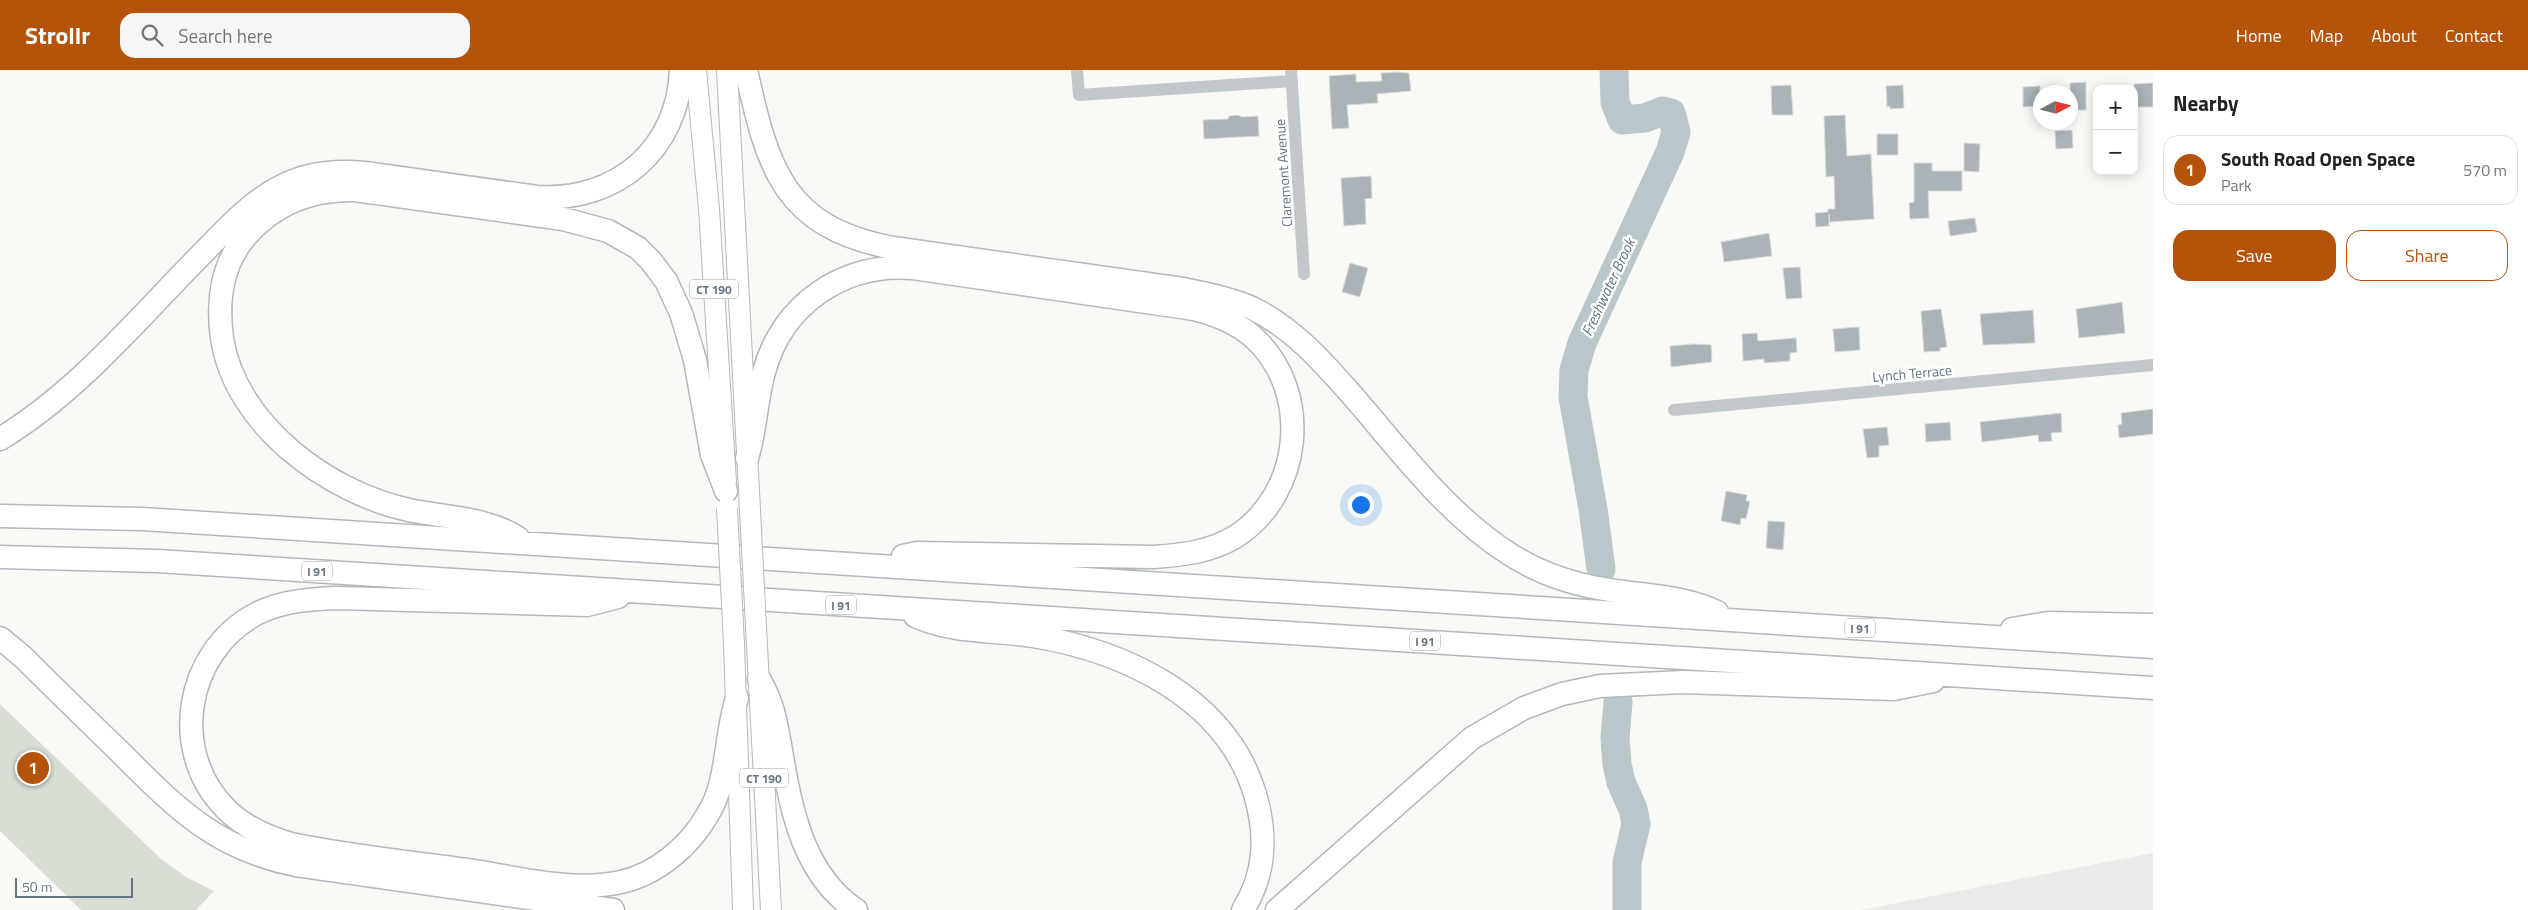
<!DOCTYPE html>
<html lang="en">
<head>
<meta charset="utf-8">
<style>
  :root { --surface:#fff; --page:#f6f6f6; --text:#202124; --muted:#757577; --line:#e0e0e0; --accent:#b45309 }
  body { margin:0; font-family:"Titillium Web",sans-serif; background:var(--page); color:var(--text) }
  .controls { position:absolute; right:15px; top:15px; display:grid; overflow:hidden; border-radius:10px; box-shadow:0 2px 12px #0003 }
  .controls button { width:45px; height:45px; display:grid; place-items:center; padding:0; border:0; border-bottom:1px solid var(--line); background:var(--surface); color:var(--text); font:25px sans-serif }
  .compass { position:absolute; left:2033px; top:15px; width:45px; height:45px; border-radius:50%; background:var(--surface); box-shadow:0 2px 12px #0003; rotate:83deg }
  .scale { position:absolute; left:15px; bottom:12px; width:118px; box-sizing:border-box; padding-left:5px; border:2px solid #637782; border-top:0; font-size:14px; line-height:18px; white-space:nowrap; color:#637782; -webkit-text-stroke:4px #fff; paint-order:stroke }
  .you { position:absolute; left:1360px; top:434px; width:18px; height:18px; margin:-12px; border:4px solid #fff; border-radius:50%; background:#1a73e8; box-shadow:0 0 0 8px #1a73e833 }
  .badge { display:grid; place-items:center; width:32px; height:32px; border-radius:50%; background:var(--accent); color:#fff; font-size:16px; font-weight:700 }
  .pin { position:absolute; translate:-50% -50%; border:2px solid #fff; box-shadow:0 1px 5px #0006 }
  .list { margin:0; padding:0; list-style:none }
  h2 { display:flex; justify-content:space-between; align-items:center; height:65px; margin:0; padding:0 20px; font-size:21px }
  h2 small { font-size:16px; font-weight:400; color:var(--muted) }
  .list li { display:grid; grid-template-columns:32px 1fr auto; gap:15px; align-items:center; box-sizing:border-box; height:70px; margin:0 10px 10px; padding:0 10px; border:1px solid var(--line); border-radius:15px }
  .list b { display:block; font-size:19px; white-space:nowrap }
  .list p { margin:0; font-size:16px; white-space:nowrap; color:var(--muted) }
  .list em { font-size:16px; font-style:normal; color:var(--muted) }
  .actions { display:flex; gap:10px; padding:15px 20px }
  .actions a { flex:1; padding:11px 0; border:1px solid var(--accent); border-radius:15px; text-align:center; font-size:18px; color:var(--accent) }
  .actions .main { background:var(--accent); color:#fff }
  .icon { flex:none; width:28px; height:28px; fill:none; stroke:currentColor; stroke-width:2; stroke-linecap:round; stroke-linejoin:round }
  .map { position:relative; flex:none; width:2153px; height:840px; overflow:hidden }
  header { display:flex; align-items:center; gap:30px; box-sizing:border-box; height:70px; padding:0 25px; background:var(--accent); color:#fff }
  header strong { font-size:24px }
  nav { display:flex; gap:28px; margin-inline-start:auto; font-size:18px }
  .search { width:350px; height:45px; background:var(--page); display:flex; align-items:center; gap:12px; box-sizing:border-box; padding:0 18px; border-radius:15px; color:var(--muted); font-size:19px }
  main { display:flex }
  aside { flex:1; background:var(--surface) }
  .map>svg:first-child { display:block }
  .built { fill:#eaeae9 }
  .green { fill:#d9ded5 }
  .lines { fill:none; stroke-linecap:round; stroke-linejoin:round }
  .river { stroke:#b9c7ca; stroke-width:29 }
  .building { fill:#a9b3b8; stroke:#dbdad8 }
  .primary-casing { stroke:#b3b9bc; stroke-width:22 }
  .highway-casing { stroke:#b2b8bb; stroke-width:25 }
  .street { stroke:#c1c7ca; stroke-width:12 }
  .primary { stroke:#fff; stroke-width:20 }
  .highway { stroke:#fff; stroke-width:22 }
  .primary-bridge-casing { stroke:#b3b9bc; stroke-width:22; stroke-linecap:butt }
  .primary-bridge { stroke:#fff; stroke-width:20 }
  .labels { text-anchor:middle; dominant-baseline:central; stroke-width:5; stroke-linejoin:round; paint-order:stroke }
  .shield { fill:#fff; stroke:#92a0a8; stroke-width:1 }
  .shield-label { font-size:12px; font-weight:bold; fill:#637782 }
  .street-label { font-size:14px; fill:#637782; stroke:#fff }
  .water-label { font-size:15px; font-style:italic; fill:#5e767c; stroke:#fff }
</style>
</head>
<body>
<header>
<strong>Strollr</strong>
<div class="search"><svg class="icon" aria-label="search" viewBox="0 0 24 24"><circle cx="10" cy="10" r="6"/><path d="M15 15l6 6"/></svg>Search here</div>
<nav><a>Home</a><a>Map</a><a>About</a><a>Contact</a></nav>
</header>
<main>
<div class="map">
<svg width="2153" height="840" viewBox="0 0 2153 840">
  <rect width="100%" height="100%" fill="#f9f9f6"/>
  <!-- built -->
  <path class="built" d="M 2153,783 L 2153,840 L 1861,840 Z"/>
  <!-- green -->
  <path class="green" d="M 0,634 L 160,788 L 186,807 L 214,821 L 196,840 L 81,840 L 0,761 Z"/>
  <g class="lines">
    <!-- river -->
    <path class="river" d="M 1601,499 L 1593,439 L 1573,327 L 1574,300 L 1582,273 L 1670,82 L 1676,62 L 1671,43 L 1663,41 L 1645,48 L 1622,50 L 1615,32 L 1614,0
      M 1618,632 L 1615,668 L 1617,694 L 1621,712 L 1633,739 L 1636,754 L 1627,792 L 1627,840"/>
  </g>
  <!-- building -->
  <path class="building" d="M 1398,2 L 1409,3 L 1411,21 L 1377,24 L 1378,33 L 1347,35 L 1349,58 L 1332,59 L 1329,6 L 1356,4 L 1356,12 L 1382,11 L 1381,3 Z
    M 2086,12 L 2086,40 L 2070,40 L 2070,13 Z
    M 2153,13 L 2153,37 L 2134,37 L 2134,14 Z
    M 1791,15 L 1793,45 L 1772,45 L 1771,16 Z
    M 1903,15 L 1904,38 L 1890,39 L 1890,36 L 1887,37 L 1886,16 Z
    M 2040,16 L 2040,36 L 2023,37 L 2023,17 Z
    M 1238,45 L 1242,47 L 1258,46 L 1259,66 L 1204,69 L 1203,50 L 1228,49 L 1229,46 Z
    M 1845,45 L 1847,86 L 1871,84 L 1874,149 L 1830,152 L 1829,144 L 1829,156 L 1816,157 L 1815,143 L 1828,142 L 1828,139 L 1835,139 L 1834,106 L 1826,107 L 1824,46 Z
    M 2072,60 L 2073,78 L 2056,79 L 2055,61 Z
    M 1877,64 L 1898,64 L 1898,85 L 1877,85 Z
    M 1964,73 L 1980,74 L 1979,102 L 1964,101 Z
    M 1914,93 L 1932,93 L 1932,101 L 1962,101 L 1962,121 L 1928,121 L 1929,148 L 1910,149 L 1909,133 L 1914,132 Z
    M 1371,106 L 1372,128 L 1365,129 L 1366,154 L 1344,156 L 1341,108 Z
    M 1975,148 L 1977,162 L 1950,166 L 1948,151 Z
    M 1769,163 L 1772,186 L 1724,192 L 1721,172 Z
    M 1350,193 L 1368,198 L 1360,227 L 1342,222 Z
    M 1800,197 L 1802,228 L 1786,229 L 1783,198 Z
    M 2122,232 L 2125,263 L 2079,268 L 2076,239 Z
    M 1941,239 L 1947,277 L 1940,278 L 1940,281 L 1924,282 L 1921,241 Z
    M 2033,240 L 2035,273 L 1983,275 L 1980,244 Z
    M 1859,257 L 1860,280 L 1835,282 L 1833,259 Z
    M 1757,263 L 1758,271 L 1796,268 L 1797,282 L 1790,283 L 1790,291 L 1764,293 L 1764,289 L 1743,291 L 1742,264 Z
    M 1694,274 L 1711,275 L 1712,292 L 1671,297 L 1670,276 Z
    M 2153,339 L 2153,364 L 2119,368 L 2118,355 L 2122,354 L 2121,343 Z
    M 2061,343 L 2062,362 L 2051,363 L 2052,371 L 2039,372 L 2038,365 L 1982,372 L 1980,352 Z
    M 1950,352 L 1951,370 L 1926,372 L 1925,354 Z
    M 1887,357 L 1889,375 L 1879,376 L 1879,387 L 1867,388 L 1863,359 Z
    M 1726,421 L 1747,425 L 1746,431 L 1750,431 L 1746,449 L 1741,448 L 1740,455 L 1721,451 Z
    M 1768,451 L 1785,452 L 1783,480 L 1766,478 Z"/>
  <g class="lines">
    <defs>
      <path id="primary" d="M 696,0 L 709,139 L 726,412
        M 727,0 L 750,440
        M 734,574 L 743,840
        M 757,576 L 771,840"/>
      <path id="highway" d="M 746,0 C 768,99 783,157 893,178 L 1183,219 C 1206,224 1230,228 1252,238 C 1293,258 1322,291 1351,324 C 1400,380 1447,445 1511,485 C 1541,504 1575,515 1610,520 C 1646,526 1683,526 1717,542
        M 0,369 C 75,324 134,253 195,191 C 221,165 247,134 280,117 C 306,103 336,100 365,103 L 537,127 C 616,132 678,80 681,0
        M 747,388 C 756,360 756,330 764,302 C 782,234 844,192 913,198 L 1194,239 C 1215,244 1235,252 1252,266 C 1313,320 1303,424 1235,467 C 1210,482 1182,485 1154,487 L 917,483 L 903,486
        M 0,446 L 142,449 L 2153,577
        M 518,468 C 486,447 446,448 409,440 C 329,423 235,355 222,268 C 217,231 222,193 247,165 C 276,132 312,119 355,120 L 563,149 L 608,161 L 638,178 L 651,191 L 666,211 L 681,243 L 695,290 L 712,385 L 726,421
        M 0,487 L 157,491 L 2153,618
        M 618,527 L 587,535 L 337,528 C 310,529 281,531 256,544 C 185,582 169,681 225,738 C 243,757 267,767 291,774 C 349,786 409,792 467,800 C 516,807 572,823 621,812 C 657,804 690,776 708,744 C 728,713 725,665 737,628
        M 915,546 C 952,563 993,560 1033,566 C 1125,581 1226,628 1255,724 C 1267,765 1266,803 1243,840
        M 2012,559 L 2048,553 L 2153,555
        M 0,568 L 23,587 C 55,619 87,650 119,681 C 175,737 215,779 296,795 L 613,840
        M 759,609 C 774,633 777,658 782,686 C 791,742 805,806 856,840
        M 1277,840 L 1472,668 L 1524,638 L 1562,624 L 1600,616 L 1683,612 L 1894,619 L 1933,611"/>
    </defs>
    <!-- primary casing -->
    <use href="#primary" class="primary-casing"/>
    <!-- highway casing -->
    <use href="#highway" class="highway-casing"/>
    <!-- street -->
    <path class="street" d="M 1077,0 L 1079,25 L 1292,11
      M 1291,0 L 1304,204
      M 1674,340 L 2153,295"/>
    <!-- primary -->
    <use href="#primary" class="primary"/>
    <!-- highway -->
    <use href="#highway" class="highway"/>
    <defs>
      <path id="primary-bridge" d="M 727,438 L 734,574
        M 750,440 L 757,576"/>
    </defs>
    <!-- primary-bridge casing -->
    <use href="#primary-bridge" class="primary-bridge-casing"/>
    <!-- primary-bridge -->
    <use href="#primary-bridge" class="primary-bridge"/>
  </g>
  <g class="labels">
    <!-- shield labels -->
    <g class="shield">
      <rect x="690" y="209.5" width="48" height="19" rx="4"/>
      <rect x="302" y="491.5" width="30" height="19" rx="4"/>
      <rect x="826" y="525.5" width="30" height="19" rx="4"/>
      <rect x="1845" y="548.5" width="30" height="19" rx="4"/>
      <rect x="1410" y="561.5" width="30" height="19" rx="4"/>
      <rect x="740" y="698.5" width="48" height="19" rx="4"/>
    </g>
    <g class="shield-label">
      <text x="714" y="219">CT 190</text>
      <text x="317" y="501">I 91</text>
      <text x="841" y="535">I 91</text>
      <text x="1860" y="558">I 91</text>
      <text x="1425" y="571">I 91</text>
      <text x="764" y="708">CT 190</text>
    </g>
    <!-- street labels -->
    <g class="street-label">
      <text transform="translate(1283 103) rotate(-94)">Claremont Avenue</text>
      <text transform="translate(1912 303) rotate(-5)">Lynch Terrace</text>
    </g>
    <!-- water labels -->
    <g class="water-label">
      <text transform="translate(1608 217) rotate(-65)">Freshwater Brook</text>
    </g>
  </g>
</svg>
<div class="controls">
<button>+</button>
<button>−</button>
</div>
<svg class="compass" viewBox="-18 -18 36 36"><path d="M0-13l5 13h-10z" fill="#e53935"/><path d="M0 13l5-13h-10z" fill="#757577"/></svg>
<div class="scale">50 m</div>
<div class="you"></div>
<div class="pin badge" style="left:33px;top:698px">1</div>
</div>
<aside>
<h2>Nearby<small></small></h2>
<ul class="list">
<li><span class="badge">1</span><div><b>South Road Open Space</b><p>Park</p></div><em>570 m</em></li>
</ul>
<div class="actions"><a class="main">Save</a><a>Share</a></div>
</aside>
</main>
</body>
</html>
